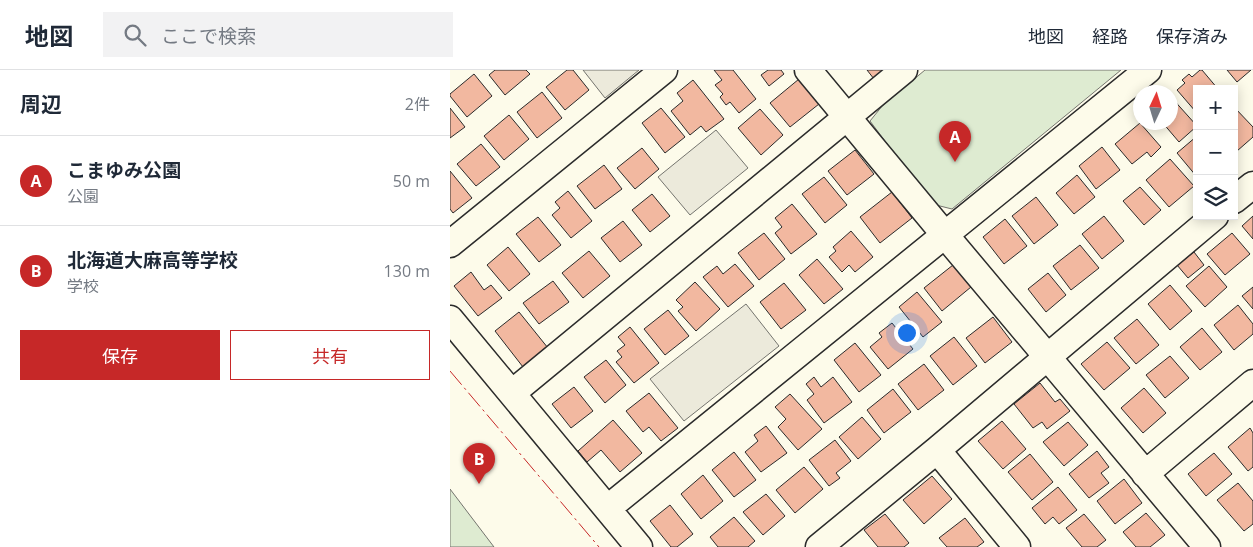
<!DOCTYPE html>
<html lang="ja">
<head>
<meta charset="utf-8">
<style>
  :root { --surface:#fff; --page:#f2f2f3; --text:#1f2937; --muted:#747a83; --line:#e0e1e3; --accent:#c62828 }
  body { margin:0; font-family:"Open Sans","Noto Sans JP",sans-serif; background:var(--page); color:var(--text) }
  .controls { position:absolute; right:15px; top:15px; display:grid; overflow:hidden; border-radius:0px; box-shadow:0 2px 12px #0003 }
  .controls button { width:45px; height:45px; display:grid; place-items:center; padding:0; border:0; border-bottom:1px solid var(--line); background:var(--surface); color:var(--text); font:25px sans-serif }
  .compass { position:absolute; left:683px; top:15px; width:45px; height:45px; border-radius:50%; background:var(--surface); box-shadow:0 2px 12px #0003; rotate:4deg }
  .you { position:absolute; left:456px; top:262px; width:18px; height:18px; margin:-12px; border:4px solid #fff; border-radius:50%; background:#1a73e8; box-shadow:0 0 0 8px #1a73e833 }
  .badge { display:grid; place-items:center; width:32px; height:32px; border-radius:50%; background:var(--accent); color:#fff; font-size:16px; font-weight:700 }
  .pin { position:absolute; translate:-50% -41px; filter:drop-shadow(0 1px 2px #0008) }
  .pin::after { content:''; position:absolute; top:26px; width:18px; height:15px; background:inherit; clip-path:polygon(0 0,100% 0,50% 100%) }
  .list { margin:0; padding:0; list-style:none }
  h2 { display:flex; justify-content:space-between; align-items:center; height:65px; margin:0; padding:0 20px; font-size:21px }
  h2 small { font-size:16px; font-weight:400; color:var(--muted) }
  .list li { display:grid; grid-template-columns:32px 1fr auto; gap:15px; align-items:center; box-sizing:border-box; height:90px; padding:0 20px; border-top:1px solid var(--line) }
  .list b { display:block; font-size:19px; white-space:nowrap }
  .list p { margin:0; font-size:16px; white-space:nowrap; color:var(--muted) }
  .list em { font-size:16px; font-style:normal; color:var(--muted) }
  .actions { display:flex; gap:10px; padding:15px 20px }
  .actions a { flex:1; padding:11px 0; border:1px solid var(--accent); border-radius:0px; text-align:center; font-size:18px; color:var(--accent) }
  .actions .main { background:var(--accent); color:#fff }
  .icon { flex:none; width:28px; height:28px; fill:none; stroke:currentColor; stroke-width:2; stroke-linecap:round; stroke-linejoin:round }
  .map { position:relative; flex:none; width:803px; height:477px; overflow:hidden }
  header { display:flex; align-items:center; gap:30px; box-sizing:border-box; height:70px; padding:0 25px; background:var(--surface); border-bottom:1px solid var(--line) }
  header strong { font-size:24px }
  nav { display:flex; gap:28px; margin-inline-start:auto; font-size:18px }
  .search { width:350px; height:45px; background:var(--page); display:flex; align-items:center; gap:12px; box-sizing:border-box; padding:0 18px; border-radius:0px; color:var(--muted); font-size:19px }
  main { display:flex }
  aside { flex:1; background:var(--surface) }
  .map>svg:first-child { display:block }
  .green { fill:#deebd1; stroke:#74746e }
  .parking { fill:#eceadb; stroke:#74746e }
  .building { fill:#f2b8a0; stroke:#2b2b2b }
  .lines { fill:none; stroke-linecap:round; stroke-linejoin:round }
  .minor-casing { stroke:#2b2b2b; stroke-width:29 }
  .minor { stroke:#fdfbea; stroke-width:26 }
  .power { stroke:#c62828; stroke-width:1; stroke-dasharray:18 4 2.5 4; stroke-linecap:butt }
</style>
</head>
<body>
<header>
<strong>地図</strong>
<div class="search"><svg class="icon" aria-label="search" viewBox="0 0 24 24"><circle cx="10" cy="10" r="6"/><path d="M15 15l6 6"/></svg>ここで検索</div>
<nav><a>地図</a><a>経路</a><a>保存済み</a></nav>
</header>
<main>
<aside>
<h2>周辺<small>2件</small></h2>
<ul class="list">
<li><span class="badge">A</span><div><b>こまゆみ公園</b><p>公園</p></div><em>50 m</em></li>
<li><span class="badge">B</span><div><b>北海道大麻高等学校</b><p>学校</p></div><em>130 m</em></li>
</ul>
<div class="actions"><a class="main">保存</a><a>共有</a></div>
</aside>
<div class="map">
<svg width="803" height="477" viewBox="0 0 803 477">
  <rect width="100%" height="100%" fill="#fdfbea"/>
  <!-- green -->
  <path class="green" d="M 475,0 L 671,0 L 502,139 L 482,134 L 420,51 L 433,35 Z
    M 0,419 L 44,477 L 0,477 Z"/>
  <!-- parking -->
  <path class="parking" d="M 133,0 L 189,0 L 155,28 Z
    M 266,60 L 298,98 L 240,145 L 208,107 Z
    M 296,234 L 329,276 L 234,351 L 200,309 Z"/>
  <!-- building -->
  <path class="building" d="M 45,0 L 76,0 L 80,4 L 55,25 L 39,5 Z
    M 117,0 L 123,0 L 139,20 L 115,40 L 96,17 Z
    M 264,0 L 283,0 L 306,29 L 289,43 L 280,32 L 276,35 L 270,27 L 273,24 L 265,15 L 272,10 Z
    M 318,0 L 331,0 L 334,4 L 319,16 L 311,5 Z
    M 417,0 L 435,0 L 424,9 Z
    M 750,0 L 752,0 L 768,19 L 747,19 L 746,42 L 727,20 L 735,13 L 732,10 L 739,4 L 742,7 Z
    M 777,0 L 801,0 L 787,12 Z
    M 24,4 L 42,26 L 17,47 L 0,26 L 0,24 Z
    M 349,9 L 369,34 L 340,57 L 320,33 Z
    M 243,10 L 274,49 L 256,62 L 251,56 L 240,65 L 221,41 L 233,31 L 227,23 Z
    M 92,22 L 112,48 L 87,68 L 67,42 Z
    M 721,27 L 747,56 L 729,72 L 712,52 L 720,52 Z
    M 784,37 L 803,57 L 803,67 L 787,81 L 784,78 Z
    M 0,38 L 15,57 L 0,68 Z
    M 211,38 L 235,67 L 215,83 L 192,53 Z
    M 310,39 L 333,65 L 311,85 L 288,58 Z
    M 59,45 L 79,69 L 54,90 L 34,66 Z
    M 690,53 L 711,77 L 701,87 L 697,82 L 682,94 L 665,74 Z
    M 747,66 L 747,107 L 727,83 Z
    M 31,74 L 50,97 L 26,116 L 7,94 Z
    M 652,77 L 670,100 L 646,119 L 629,96 Z
    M 192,78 L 209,99 L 185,119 L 167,98 Z
    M 405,80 L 424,104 L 397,125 L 378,101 Z
    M 720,89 L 744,116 L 719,137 L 696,110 Z
    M 154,95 L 172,119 L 145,139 L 127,116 Z
    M 0,101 L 22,128 L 3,143 L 0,139 Z
    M 627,105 L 645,127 L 624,144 L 606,123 Z
    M 374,107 L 397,135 L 375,153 L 352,124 Z
    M 690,117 L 711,140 L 694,155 L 673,131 Z
    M 118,121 L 142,151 L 121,168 L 102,145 L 110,138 L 105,132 Z
    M 442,122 L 462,148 L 430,173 L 410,147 Z
    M 202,124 L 220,146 L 200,162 L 182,140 Z
    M 586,127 L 608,155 L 584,174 L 562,146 Z
    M 342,134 L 367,164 L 341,184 L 325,163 L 332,157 L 325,148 Z
    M 654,146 L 674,171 L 652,189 L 632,164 Z
    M 803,146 L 803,169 L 792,156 Z
    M 88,147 L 111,175 L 89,192 L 66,164 Z
    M 555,149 L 577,176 L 554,194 L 533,167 Z
    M 173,151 L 192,175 L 170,192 L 151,168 Z
    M 401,161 L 423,187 L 405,202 L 399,195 L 392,202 L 379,187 L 386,181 L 383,177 Z
    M 314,163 L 335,189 L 309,210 L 288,183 Z
    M 782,163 L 800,184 L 775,205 L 757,184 Z
    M 630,175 L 649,198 L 621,220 L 603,196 Z
    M 58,177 L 80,204 L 59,221 L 37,195 Z
    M 139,181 L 160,206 L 133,228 L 112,203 Z
    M 744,182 L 754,195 L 738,208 L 727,195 Z
    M 367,189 L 393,219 L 374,234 L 349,205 Z
    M 285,194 L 304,216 L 278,237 L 253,207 L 267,196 L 273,204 Z
    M 503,195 L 521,217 L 492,241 L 474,218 Z
    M 759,196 L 777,217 L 755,237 L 736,216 Z
    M 21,202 L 34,220 L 41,215 L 52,228 L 28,246 L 4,216 Z
    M 598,203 L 616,225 L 596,242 L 578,219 Z
    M 103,211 L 119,232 L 89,254 L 73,233 Z
    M 245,212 L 270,239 L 246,261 L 228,241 L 233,237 L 226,230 Z
    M 334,213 L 356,240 L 331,259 L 310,232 Z
    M 720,215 L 742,241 L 720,260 L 698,234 Z
    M 803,217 L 803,239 L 792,226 Z
    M 467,222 L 492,252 L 473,267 L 449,237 Z
    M 788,235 L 803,254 L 803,264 L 784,280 L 764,255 Z
    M 218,240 L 239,266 L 215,285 L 194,259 Z
    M 69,242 L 98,278 L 73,297 L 45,261 Z
    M 543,247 L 562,272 L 535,293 L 516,268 Z
    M 687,249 L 709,275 L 686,294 L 664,268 Z
    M 442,253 L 463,279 L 438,299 L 420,277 L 432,267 L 429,263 Z
    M 180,257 L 209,293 L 184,313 L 166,292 L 172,287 L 167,281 L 175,275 L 168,267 Z
    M 752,258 L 772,282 L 750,300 L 730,277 Z
    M 504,267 L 527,296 L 503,315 L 480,286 Z
    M 657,272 L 680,298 L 654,320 L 631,294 Z
    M 405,273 L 431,305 L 409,322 L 384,290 Z
    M 720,286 L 739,308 L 715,328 L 696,305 Z
    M 156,290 L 176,315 L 155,333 L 134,307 Z
    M 474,294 L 494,320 L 468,340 L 448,314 Z
    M 364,307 L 371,317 L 383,307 L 402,332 L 374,353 L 357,330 L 364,324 L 356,314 Z
    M 590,313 L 605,332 L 610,329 L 620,341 L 597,359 L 592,352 L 583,358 L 564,334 Z
    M 124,317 L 143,341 L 121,358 L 102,334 Z
    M 694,318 L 716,343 L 693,363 L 671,338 Z
    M 443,319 L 461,342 L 434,363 L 417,340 Z
    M 199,323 L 228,358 L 211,371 L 199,357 L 193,362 L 176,341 Z
    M 340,324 L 372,359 L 348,380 L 328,357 L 336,349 L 325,337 Z
    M 412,347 L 431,369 L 408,389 L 389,367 Z
    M 163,350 L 192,383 L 170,402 L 151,380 L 137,392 L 128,381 Z
    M 552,351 L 576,379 L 553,399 L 528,371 Z
    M 618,352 L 638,375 L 614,396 L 593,372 Z
    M 316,356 L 337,383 L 311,402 L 295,382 L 308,371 L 304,365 Z
    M 800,358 L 803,363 L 803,397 L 798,401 L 778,377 Z
    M 385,370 L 401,391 L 386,403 L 390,408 L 379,416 L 359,390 Z
    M 647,381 L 659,397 L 651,403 L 659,413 L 639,428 L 619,404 Z
    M 284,382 L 306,410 L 284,427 L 262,400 Z
    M 764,383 L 782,404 L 756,426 L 738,404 Z
    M 580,384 L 603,412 L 582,430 L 558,402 Z
    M 354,397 L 373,419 L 345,443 L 326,420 Z
    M 253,405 L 273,431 L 251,449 L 231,424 Z
    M 482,406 L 502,429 L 474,454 L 453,430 Z
    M 674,409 L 692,433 L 665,454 L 647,431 Z
    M 788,413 L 803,431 L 803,454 L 794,461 L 767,430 Z
    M 608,417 L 627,440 L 609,454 L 603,447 L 595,454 L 582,438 Z
    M 316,424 L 335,446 L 313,465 L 293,442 Z
    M 220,435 L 243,464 L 227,477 L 221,477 L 200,451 Z
    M 696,443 L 715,465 L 700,477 L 686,477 L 673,462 Z
    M 435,444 L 459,473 L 454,477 L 428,477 L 414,460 Z
    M 634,444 L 656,470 L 647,477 L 632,477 L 616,458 Z
    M 284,447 L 305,471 L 298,477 L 268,477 L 260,467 Z
    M 515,448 L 534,472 L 527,477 L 497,477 L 489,468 Z"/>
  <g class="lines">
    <defs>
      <path id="minor" d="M 358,0 L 495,165 L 757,477
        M 784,130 L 803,115
        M 0,174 L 214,0
        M 0,249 L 189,477
        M 62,323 L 454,0
        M 487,380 L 567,477
        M 695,404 L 803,313
        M 158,438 L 698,0
        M 369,477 L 487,380 L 765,146"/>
    </defs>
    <!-- minor casing -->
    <use href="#minor" class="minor-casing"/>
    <!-- minor -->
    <use href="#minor" class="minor"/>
    <!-- power -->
    <path class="power" d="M 0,301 L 149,477"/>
  </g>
</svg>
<div class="controls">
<button>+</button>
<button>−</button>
<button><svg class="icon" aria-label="layers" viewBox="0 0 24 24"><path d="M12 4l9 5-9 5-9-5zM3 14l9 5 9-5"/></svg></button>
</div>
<svg class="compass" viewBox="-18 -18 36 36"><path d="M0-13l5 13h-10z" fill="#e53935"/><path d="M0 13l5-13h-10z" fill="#747a83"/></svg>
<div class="you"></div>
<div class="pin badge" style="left:505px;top:92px">A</div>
<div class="pin badge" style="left:29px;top:414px">B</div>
</div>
</main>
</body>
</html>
